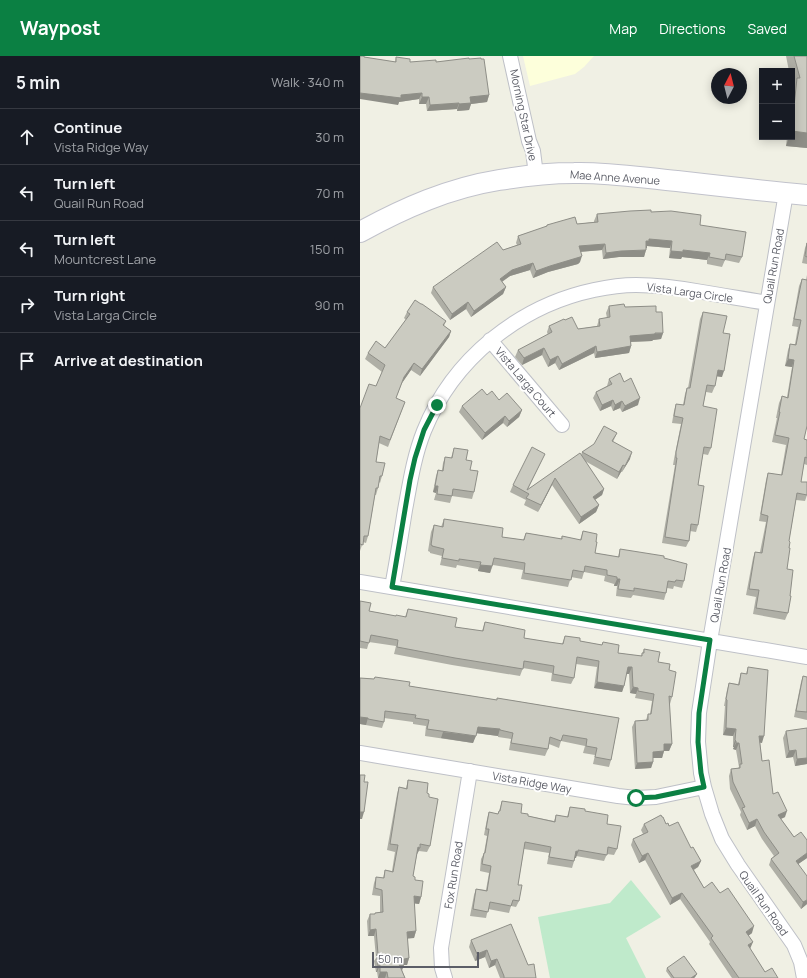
<!DOCTYPE html>
<html lang="en">
<head>
<meta charset="utf-8">
<style>
  :root { --surface:#171b24; --page:#242831; --text:#f1f3f6; --muted:#9ea1a6; --line:#363941; --accent:#0b8043 }
  body { margin:0; font-family:Manrope,sans-serif; background:var(--page); color:var(--text) }
  .controls { position:absolute; right:12px; top:12px; display:grid; overflow:hidden; border-radius:0px; box-shadow:0 2px 10px #0003 }
  .controls button { width:36px; height:36px; display:grid; place-items:center; padding:0; border:0; border-bottom:1px solid var(--line); background:var(--surface); color:var(--text); font:20px sans-serif }
  .compass { position:absolute; left:351px; top:12px; width:36px; height:36px; border-radius:50%; background:var(--surface); box-shadow:0 2px 10px #0003; rotate:7deg }
  .scale { position:absolute; left:12px; bottom:10px; width:107px; box-sizing:border-box; padding-left:4px; border:2px solid #5c5e67; border-top:0; font-size:11px; line-height:14px; white-space:nowrap; color:#5c5e67; -webkit-text-stroke:3px #fff; paint-order:stroke }
  .stop { position:absolute; width:12px; height:12px; margin:-9px; border:3px solid #0b8043; border-radius:50%; background:#fff }
  .stop.end { background:#0b8043; border-color:#fff; box-shadow:0 1px 4px #0008 }
  .list { margin:0; padding:0; list-style:none }
  h2 { display:flex; justify-content:space-between; align-items:center; height:52px; margin:0; padding:0 16px; font-size:17px }
  h2 small { font-size:13px; font-weight:400; color:var(--muted) }
  .list li { display:grid; grid-template-columns:26px 1fr auto; gap:12px; align-items:center; box-sizing:border-box; height:56px; padding:0 16px; border-top:1px solid var(--line) }
  .list b { display:block; font-size:15px; white-space:nowrap }
  .list p { margin:0; font-size:13px; white-space:nowrap; color:var(--muted) }
  .list em { font-size:13px; font-style:normal; color:var(--muted) }
  .icon { flex:none; width:22px; height:22px; fill:none; stroke:currentColor; stroke-width:2; stroke-linecap:round; stroke-linejoin:round }
  .map { position:relative; flex:none; width:447px; height:922px; overflow:hidden }
  header { display:flex; align-items:center; gap:24px; box-sizing:border-box; height:56px; padding:0 20px; background:var(--accent); color:#fff }
  header strong { font-size:19px }
  nav { display:flex; gap:22px; margin-inline-start:auto; font-size:14px }
  main { display:flex }
  aside { flex:1; background:var(--surface) }
  .map>svg:first-child { display:block }
  .commercial { fill:#fdffdb }
  .grass { fill:#bfeacb }
  .lines { fill:none; stroke-linecap:round; stroke-linejoin:round }
  .minor-casing { stroke:#bec0c7; stroke-width:16 }
  .secondary-casing { stroke:#c1c2cb; stroke-width:22 }
  .minor { stroke:#fff; stroke-width:14 }
  .secondary { stroke:#fff; stroke-width:20 }
  .wall { fill:#afafa6 }
  .shaded-wall { fill:#8e8e87 }
  .building { fill:#cbcbc1; stroke:#8e8e87 }
  .route { stroke:#0b8043; stroke-width:5 }
  .labels { text-anchor:middle; dominant-baseline:central; stroke-width:4; stroke-linejoin:round; paint-order:stroke }
  .street-label { font-size:11px; fill:#5c5e67; stroke:#fff }
</style>
</head>
<body>
<header>
<strong>Waypost</strong>
<nav><a>Map</a><a>Directions</a><a>Saved</a></nav>
</header>
<main>
<aside>
<h2>5 min<small>Walk · 340 m</small></h2>
<ul class="list">
<li><svg class="icon" aria-label="ahead" viewBox="0 0 24 24"><path d="M12 20V5M6 11l6-6 6 6"/></svg><div><b>Continue</b><p>Vista Ridge Way</p></div><em>30 m</em></li>
<li><svg class="icon" aria-label="left" viewBox="0 0 24 24"><path d="M17 20v-9H6M10 6l-5 5 5 5"/></svg><div><b>Turn left</b><p>Quail Run Road</p></div><em>70 m</em></li>
<li><svg class="icon" aria-label="left" viewBox="0 0 24 24"><path d="M17 20v-9H6M10 6l-5 5 5 5"/></svg><div><b>Turn left</b><p>Mountcrest Lane</p></div><em>150 m</em></li>
<li><svg class="icon" aria-label="right" viewBox="0 0 24 24"><path d="M7 20v-9h11M14 6l5 5-5 5"/></svg><div><b>Turn right</b><p>Vista Larga Circle</p></div><em>90 m</em></li>
<li><svg class="icon" aria-label="arrive" viewBox="0 0 24 24"><path d="M6 21V4h12l-3 4 3 4H6"/></svg><div><b>Arrive at destination</b></div></li>
</ul>
</aside>
<div class="map">
<svg width="447" height="922" viewBox="0 0 447 922">
  <rect width="100%" height="100%" fill="#f0f0e4"/>
  <!-- commercial -->
  <path class="commercial" d="M 163,0 L 234,0 L 224,11 L 215,18 L 170,30 Z"/>
  <!-- grass -->
  <path class="grass" d="M 271,824 L 301,861 L 266,882 L 286,922 L 190,922 L 178,861 L 250,847 Z"/>
  <g class="lines">
    <defs>
      <path id="minor" d="M 150,0 L 169,85 L 173,95 L 176,119
        M 426,137 L 350,585 L 339,657 L 338,686 L 341,717 L 344,731 L 352,758 L 362,783 L 378,809 L 434,889 L 441,906 L 444,922
        M 130,284 L 202,369
        M 0,526 L 447,601
        M 32,531 C 37,505 41,479 45,454 C 50,427 54,400 64,375 C 93,303 159,250 234,234 C 248,231 262,229 276,229 C 298,229 320,232 342,236 C 364,240 385,243 407,247
        M 0,697 L 258,740 L 276,742 L 296,741 L 344,731
        M 85,922 L 82,912 L 81,892 L 110,715"/>
      <path id="secondary" d="M 0,176 C 44,152 89,132 139,124 C 163,120 189,117 214,117 C 249,116 283,122 317,125 C 360,130 404,135 447,139"/>
    </defs>
    <!-- minor casing -->
    <use href="#minor" class="minor-casing"/>
    <!-- secondary casing -->
    <use href="#secondary" class="secondary-casing"/>
    <!-- minor -->
    <use href="#minor" class="minor"/>
    <!-- secondary -->
    <use href="#secondary" class="secondary"/>
  </g>
  <!-- wall -->
  <path class="wall" d="M 426,0 L 447,0 L 447,92 L 426,90 L 427,81 L 432,81 L 432,38 L 434,32 L 432,25 L 432,15 L 429,15 Z
    M 4,1 L 35,6 L 36,1 L 50,6 L 76,6 L 109,3 L 129,39 L 127,46 L 111,48 L 109,54 L 97,55 L 97,53 L 67,55 L 66,48 L 59,48 L 59,43 L 39,46 L 38,49 Z
    M 291,156 L 340,169 L 382,201 L 379,207 L 365,204 L 362,211 L 347,208 L 347,204 L 322,201 L 321,203 L 309,202 L 310,192 L 287,190 L 284,201 L 259,201 L 243,203 L 242,194 L 221,196 L 220,206 L 218,208 L 188,216 L 173,222 L 170,214 L 150,220 L 142,226 L 146,231 L 143,238 L 111,261 L 106,253 L 90,264 L 71,237 L 73,231 L 143,194 L 157,189 L 156,187 L 158,180 L 186,171 L 187,169 L 217,168 L 234,166 L 234,165 L 237,158 Z
    M 447,186 L 447,208 L 442,207 L 445,192 Z
    M 447,219 L 447,370 L 444,383 L 447,384 L 447,409 L 444,408 L 441,426 L 447,439 L 445,445 L 436,444 L 429,485 L 427,513 L 430,540 L 428,557 L 425,564 L 393,558 L 396,541 L 386,539 L 393,502 L 395,496 L 400,496 L 406,466 L 399,465 L 406,424 L 408,417 L 421,419 L 426,389 L 412,386 L 417,362 L 416,362 L 419,347 L 422,340 L 427,341 L 432,311 L 425,310 L 428,294 L 430,288 L 435,288 L 438,271 L 432,270 L 439,230 L 442,223 L 446,224 Z
    M 249,250 L 265,251 L 296,256 L 303,277 L 301,283 L 293,284 L 292,285 L 271,286 L 271,290 L 269,297 L 235,302 L 234,297 L 199,314 L 195,307 L 188,311 L 182,299 L 162,309 L 155,301 L 158,294 L 188,279 L 187,276 L 189,270 L 205,264 L 218,273 L 237,270 L 239,263 L 247,262 L 246,257 Z
    M 47,256 L 86,265 L 84,270 L 91,275 L 89,281 L 60,320 L 51,314 L 42,327 L 36,342 L 45,346 L 28,391 L 19,387 L 16,406 L 22,420 L 20,427 L 19,426 L 18,432 L 16,439 L 15,439 L 8,480 L 6,487 L 3,486 L 0,495 L 0,352 L 16,330 L 22,316 L 5,303 L 8,297 L 25,292 L 46,264 L 44,262 Z
    M 343,256 L 363,277 L 362,321 L 356,320 L 355,330 L 352,337 L 346,336 L 343,350 L 351,392 L 348,399 L 343,398 L 338,429 L 338,469 L 336,476 L 330,475 L 329,485 L 326,491 L 302,487 L 315,409 L 313,409 L 314,403 L 321,368 L 312,367 L 314,355 L 316,348 L 323,349 L 325,338 L 327,332 L 328,332 L 340,263 Z
    M 249,323 L 264,326 L 278,349 L 262,356 L 260,352 L 253,355 L 251,350 L 240,355 L 233,342 L 236,336 L 247,330 Z
    M 127,339 L 162,354 L 159,361 L 147,371 L 143,367 L 122,384 L 99,356 L 102,350 Z
    M 257,377 L 253,386 L 270,403 L 262,416 L 261,416 L 257,423 L 225,405 L 244,433 L 242,439 L 235,444 L 239,449 L 236,456 L 219,468 L 192,429 L 178,456 L 164,449 L 166,444 L 150,436 L 153,429 L 182,404 L 168,433 L 221,399 L 222,396 Z
    M 94,392 L 106,404 L 110,414 L 114,436 L 112,443 L 92,440 L 90,447 L 74,444 L 76,437 L 73,436 L 76,420 L 78,414 L 82,414 L 83,407 L 85,401 L 91,402 Z
    M 84,463 L 142,481 L 163,484 L 166,477 L 201,483 L 202,480 L 220,484 L 223,475 L 236,486 L 235,497 L 258,501 L 260,493 L 304,502 L 324,525 L 322,532 L 314,530 L 313,533 L 307,532 L 306,537 L 304,544 L 273,539 L 271,542 L 256,540 L 257,530 L 254,530 L 254,528 L 244,525 L 245,520 L 224,516 L 222,523 L 211,521 L 208,531 L 161,523 L 163,514 L 133,509 L 130,517 L 118,515 L 118,513 L 97,509 L 96,512 L 80,509 L 82,500 L 70,497 L 70,496 L 68,495 L 71,476 L 74,469 L 81,471 Z
    M 0,545 L 9,555 L 35,560 L 45,561 L 48,553 L 95,571 L 122,575 L 125,566 L 164,582 L 202,588 L 205,580 L 220,585 L 242,589 L 243,586 L 258,597 L 281,600 L 284,593 L 298,606 L 309,614 L 312,641 L 310,648 L 309,647 L 312,688 L 309,695 L 304,695 L 302,702 L 293,702 L 293,706 L 291,712 L 275,713 L 272,671 L 275,665 L 286,664 L 288,658 L 290,658 L 292,645 L 275,642 L 276,638 L 270,637 L 269,618 L 266,618 L 264,630 L 262,636 L 234,632 L 237,611 L 216,608 L 214,622 L 211,628 L 191,625 L 192,617 L 163,612 L 160,620 L 92,609 L 34,598 L 36,590 L 9,586 L 7,593 L 0,592 Z
    M 388,611 L 402,687 L 400,686 L 402,705 L 413,738 L 425,761 L 421,763 L 434,781 L 447,784 L 447,802 L 438,808 L 447,848 L 441,853 L 409,809 L 411,803 L 414,800 L 402,783 L 395,770 L 387,774 L 380,759 L 381,756 L 370,733 L 369,720 L 371,713 L 378,712 L 379,711 L 376,694 L 373,693 L 374,691 L 373,691 L 373,680 L 363,679 L 365,650 L 364,650 L 367,634 L 369,627 L 378,628 L 381,617 L 386,618 Z
    M 443,620 L 447,621 L 447,664 L 434,661 L 441,626 Z
    M 15,621 L 49,630 L 137,644 L 137,642 L 259,662 L 251,704 L 249,711 L 233,708 L 235,699 L 223,697 L 225,690 L 201,685 L 199,692 L 189,688 L 188,693 L 185,700 L 149,694 L 151,683 L 138,681 L 138,680 L 116,677 L 113,687 L 65,680 L 66,670 L 53,668 L 53,666 L 24,662 L 24,666 L 22,672 L 0,668 L 0,622 L 14,623 Z
    M 447,672 L 447,708 L 435,710 L 433,701 L 426,702 L 423,682 L 426,675 Z
    M 48,724 L 67,737 L 69,741 L 70,790 L 67,796 L 59,795 L 57,798 L 53,820 L 61,841 L 59,848 L 54,847 L 56,875 L 54,882 L 47,882 L 49,902 L 47,909 L 44,909 L 42,914 L 45,922 L 18,922 L 17,916 L 16,916 L 14,905 L 16,902 L 14,880 L 8,880 L 7,865 L 10,858 L 15,858 L 15,857 L 20,856 L 20,840 L 12,839 L 14,827 L 16,821 L 23,822 L 25,814 L 32,815 L 35,796 L 27,794 L 37,738 L 39,731 L 46,732 Z
    M 142,745 L 161,757 L 168,760 L 194,765 L 196,759 L 207,761 L 210,751 L 225,755 L 247,768 L 257,793 L 254,799 L 247,798 L 244,805 L 216,800 L 216,802 L 215,802 L 212,812 L 187,808 L 189,797 L 164,793 L 158,829 L 159,845 L 156,851 L 151,850 L 149,857 L 128,853 L 126,862 L 110,860 L 114,839 L 116,833 L 126,834 L 129,817 L 120,815 L 121,803 L 124,797 L 127,780 L 124,779 L 127,763 L 129,756 L 138,758 L 139,755 Z
    M 284,768 L 306,768 L 331,792 L 341,805 L 338,811 L 334,814 L 344,832 L 360,837 L 392,877 L 388,880 L 390,893 L 405,916 L 418,922 L 372,922 L 349,888 L 350,886 L 320,843 L 310,849 L 285,804 L 279,807 L 271,789 L 273,783 L 283,778 L 281,774 Z
    M 111,884 L 168,909 L 176,922 L 140,922 L 135,909 L 129,912 L 125,901 L 115,905 L 109,891 Z
    M 307,912 L 337,918 L 335,921 L 334,922 L 311,922 L 306,915 Z"/>
  <!-- shaded-wall -->
  <path class="shaded-wall" d="M 0,37 L 41,39 L 62,37 L 59,43 L 39,46 L 38,49 L 0,43 Z
    M 129,39 L 127,46 L 111,48 L 109,54 L 97,55 L 99,48 L 110,41 Z
    M 62,41 L 69,41 L 66,48 L 59,48 Z
    M 99,47 L 97,53 L 67,55 L 70,49 Z
    M 432,75 L 447,77 L 447,92 L 426,90 L 429,81 L 432,81 Z
    M 289,183 L 312,185 L 310,192 L 287,190 L 287,192 L 284,192 L 286,185 Z
    M 245,188 L 242,194 L 217,196 L 219,190 Z
    M 286,194 L 284,201 L 259,201 L 243,203 L 246,197 L 261,195 Z
    M 323,194 L 350,197 L 347,204 L 322,201 L 321,203 L 309,202 L 311,195 Z
    M 222,200 L 220,206 L 218,208 L 188,216 L 173,222 L 176,215 L 190,210 Z
    M 173,207 L 170,214 L 150,220 L 137,229 L 140,223 L 152,214 Z
    M 146,231 L 143,238 L 111,261 L 114,255 Z
    M 108,246 L 106,253 L 90,264 L 92,258 Z
    M 91,275 L 89,281 L 60,320 L 62,313 Z
    M 303,277 L 301,283 L 293,284 L 292,285 L 267,286 L 270,280 Z
    M 236,290 L 234,297 L 199,314 L 202,308 Z
    M 271,290 L 269,297 L 235,302 L 237,296 Z
    M 184,292 L 182,299 L 162,309 L 164,302 Z
    M 198,300 L 195,307 L 188,311 L 190,304 Z
    M 428,303 L 434,304 L 432,311 L 425,310 Z
    M 54,307 L 51,314 L 42,327 L 44,321 Z
    M 358,314 L 364,315 L 362,321 L 355,320 Z
    M 280,342 L 278,349 L 262,356 L 265,350 Z
    M 253,344 L 251,350 L 240,355 L 242,349 Z
    M 262,345 L 260,352 L 253,355 L 255,349 Z
    M 162,354 L 159,361 L 147,371 L 149,365 Z
    M 145,360 L 143,367 L 122,384 L 125,377 Z
    M 272,396 L 270,403 L 262,416 Z
    M 263,409 L 261,416 L 257,423 L 259,416 Z
    M 195,422 L 192,429 L 178,456 L 181,449 Z
    M 75,430 L 78,430 L 76,437 L 73,436 Z
    M 244,433 L 242,439 L 230,447 L 233,441 Z
    M 239,449 L 236,456 L 219,468 L 221,461 Z
    M 120,509 L 132,510 L 130,517 L 118,515 Z
    M 257,523 L 260,523 L 257,530 L 254,530 Z
    M 268,611 L 272,611 L 269,618 L 265,618 Z
    M 237,626 L 264,630 L 262,636 L 234,632 Z
    M 273,631 L 278,632 L 276,638 L 270,637 Z
    M 0,661 L 8,662 L 6,669 L 0,668 Z
    M 118,671 L 140,673 L 138,680 L 115,677 Z
    M 366,672 L 376,673 L 373,680 L 363,679 Z
    M 83,676 L 116,680 L 113,687 L 81,682 Z
    M 399,680 L 404,680 L 402,687 L 396,686 Z
    M 375,684 L 376,685 L 374,691 L 373,691 Z
    M 376,687 L 379,687 L 376,694 L 373,693 Z
    M 304,688 L 312,688 L 309,695 L 301,695 Z
    M 436,694 L 433,701 L 426,702 L 429,695 Z
    M 304,695 L 302,702 L 290,702 L 293,696 Z
    M 447,702 L 447,708 L 435,710 L 437,703 Z
    M 293,706 L 291,712 L 275,713 L 277,707 Z
    M 427,755 L 425,761 L 416,765 L 418,759 Z
    M 0,756 L 4,756 L 2,763 L 0,763 Z
    M 397,763 L 395,770 L 387,774 L 389,767 Z
    M 58,791 L 60,792 L 57,798 L 55,798 Z
    M 216,795 L 218,796 L 216,802 L 214,802 Z
    M 288,797 L 285,804 L 279,807 L 282,800 Z
    M 447,797 L 447,802 L 434,811 L 436,805 Z
    M 341,805 L 338,811 L 329,816 L 331,810 Z
    M 322,837 L 320,843 L 310,849 L 312,842 Z
    M 54,840 L 61,841 L 59,848 L 51,847 Z
    M 447,844 L 447,848 L 441,853 L 443,846 Z
    M 394,870 L 392,877 L 384,883 L 386,876 Z
    M 16,873 L 14,880 L 8,880 L 10,874 Z
    M 56,875 L 54,882 L 44,883 L 47,876 Z
    M 393,886 L 390,893 L 385,896 L 388,889 Z
    M 127,894 L 125,901 L 115,905 L 117,898 Z
    M 49,902 L 47,909 L 44,909 L 42,914 L 37,915 L 39,908 L 44,903 Z
    M 137,903 L 135,909 L 129,912 L 131,905 Z
    M 20,909 L 17,916 L 16,916 L 18,910 Z
    M 20,916 L 27,916 L 25,922 L 18,922 Z
    M 337,918 L 335,921 L 334,922 L 331,922 Z"/>
  <!-- building -->
  <path class="building" d="M 0,0 L 4,0 L 4,1 L 36,6 L 36,1 L 50,3 L 50,6 L 76,4 L 76,6 L 109,2 L 109,3 L 121,2 L 121,3 L 124,3 L 129,39 L 110,41 L 111,47 L 99,48 L 99,47 L 70,49 L 69,41 L 62,41 L 62,37 L 41,39 L 41,42 L 0,37 Z
    M 434,0 L 447,0 L 447,77 L 432,75 L 432,69 L 437,22 L 440,22 Z
    M 291,154 L 291,156 L 311,155 L 341,159 L 340,169 L 386,176 L 382,201 L 366,198 L 365,204 L 349,201 L 350,197 L 323,194 L 323,196 L 311,195 L 312,185 L 289,183 L 289,185 L 286,185 L 286,194 L 261,195 L 246,197 L 245,188 L 219,190 L 222,200 L 220,201 L 190,210 L 176,215 L 173,207 L 152,214 L 140,223 L 146,231 L 114,255 L 108,246 L 92,258 L 73,231 L 137,186 L 143,194 L 161,188 L 158,180 L 187,170 L 187,169 L 215,161 L 217,168 L 238,166 L 237,158 L 270,155 Z
    M 447,187 L 447,201 L 445,200 Z
    M 442,223 L 447,224 L 447,370 L 444,383 L 447,384 L 447,402 L 445,401 L 441,426 L 447,426 L 447,439 L 437,437 L 429,485 L 430,486 L 429,492 L 430,492 L 427,513 L 433,514 L 430,540 L 431,540 L 428,557 L 396,552 L 399,534 L 389,533 L 395,496 L 402,497 L 408,460 L 401,458 L 408,417 L 422,419 L 429,382 L 415,379 L 420,356 L 419,356 L 422,340 L 428,342 L 434,304 L 428,303 L 430,288 L 436,289 L 441,264 L 434,263 Z
    M 55,244 L 61,248 L 62,248 L 86,265 L 83,269 L 91,275 L 62,313 L 54,307 L 44,321 L 36,342 L 45,346 L 30,384 L 20,380 L 16,406 L 25,407 L 22,420 L 20,420 L 18,432 L 16,432 L 8,480 L 4,480 L 3,489 L 0,488 L 0,352 L 9,328 L 16,330 L 25,309 L 8,297 L 16,285 L 25,292 L 50,258 L 47,256 Z
    M 264,248 L 265,251 L 296,250 L 296,256 L 302,256 L 303,277 L 295,277 L 295,278 L 270,280 L 271,290 L 237,296 L 236,290 L 202,308 L 198,300 L 190,304 L 184,292 L 164,302 L 158,294 L 192,276 L 189,270 L 204,263 L 205,264 L 212,261 L 218,273 L 240,270 L 239,263 L 250,261 L 249,250 Z
    M 343,256 L 367,260 L 363,277 L 370,278 L 364,315 L 358,314 L 355,330 L 347,329 L 343,350 L 357,353 L 351,392 L 344,391 L 338,429 L 344,430 L 338,469 L 331,468 L 329,485 L 305,481 L 317,402 L 316,402 L 316,396 L 323,362 L 314,360 L 316,348 L 324,349 L 327,332 L 330,332 Z
    M 260,317 L 264,326 L 271,322 L 280,342 L 265,350 L 262,345 L 255,349 L 253,344 L 242,349 L 236,336 L 252,328 L 249,323 Z
    M 122,333 L 127,339 L 132,335 L 139,344 L 147,337 L 162,354 L 149,365 L 145,360 L 125,377 L 102,350 Z
    M 244,370 L 257,377 L 252,385 L 272,396 L 265,410 L 263,409 L 259,416 L 222,396 L 234,388 Z
    M 172,391 L 185,398 L 167,434 L 220,397 L 244,433 L 233,441 L 239,449 L 221,461 L 195,422 L 181,449 L 166,442 L 169,438 L 153,429 Z
    M 94,392 L 108,394 L 106,404 L 112,405 L 110,414 L 118,415 L 114,436 L 93,433 L 92,440 L 77,438 L 78,430 L 75,430 L 78,414 L 83,415 L 85,401 L 92,402 Z
    M 84,463 L 143,472 L 142,481 L 164,484 L 166,477 L 202,483 L 202,480 L 221,484 L 223,475 L 237,478 L 236,486 L 237,486 L 235,497 L 259,501 L 260,493 L 304,500 L 304,502 L 327,508 L 324,525 L 316,524 L 315,526 L 308,525 L 306,537 L 274,532 L 274,535 L 258,533 L 260,523 L 257,523 L 257,521 L 247,519 L 247,514 L 225,510 L 224,516 L 213,514 L 211,524 L 164,517 L 165,507 L 134,502 L 132,510 L 120,509 L 121,506 L 99,503 L 99,505 L 82,502 L 84,493 L 72,490 L 72,489 L 71,489 L 74,469 L 83,471 Z
    M 0,545 L 11,547 L 9,555 L 36,560 L 36,559 L 46,561 L 48,553 L 97,562 L 95,571 L 123,575 L 125,566 L 165,574 L 164,582 L 189,586 L 203,588 L 205,580 L 220,582 L 220,585 L 242,589 L 243,586 L 259,589 L 258,597 L 282,600 L 282,597 L 284,597 L 284,593 L 300,596 L 298,606 L 310,608 L 309,614 L 316,616 L 312,641 L 309,640 L 312,688 L 304,688 L 304,695 L 293,696 L 293,706 L 277,707 L 275,665 L 288,664 L 288,658 L 291,658 L 294,638 L 278,635 L 278,632 L 273,631 L 272,611 L 268,611 L 264,630 L 237,626 L 239,605 L 217,601 L 214,622 L 193,618 L 194,610 L 164,605 L 163,613 L 95,602 L 37,591 L 38,584 L 11,579 L 9,587 L 0,585 Z
    M 388,611 L 408,614 L 404,680 L 399,680 L 402,705 L 409,704 L 413,738 L 418,736 L 427,755 L 418,759 L 434,781 L 441,776 L 447,784 L 447,797 L 436,805 L 447,820 L 447,844 L 443,846 L 411,803 L 419,797 L 404,776 L 397,763 L 389,767 L 382,752 L 385,751 L 373,726 L 371,713 L 380,712 L 380,708 L 382,708 L 379,687 L 376,687 L 376,685 L 375,684 L 376,673 L 366,672 L 367,644 L 366,643 L 369,627 L 379,629 L 381,617 L 387,618 Z
    M 443,620 L 447,621 L 447,656 L 436,655 Z
    M 15,621 L 50,626 L 49,630 L 137,644 L 137,642 L 259,662 L 251,704 L 235,701 L 237,692 L 226,690 L 227,683 L 203,679 L 201,685 L 190,681 L 188,693 L 151,687 L 153,677 L 140,674 L 140,673 L 118,671 L 116,680 L 67,673 L 69,664 L 55,662 L 56,659 L 25,655 L 24,666 L 8,663 L 8,662 L 0,661 L 0,622 L 14,623 Z
    M 447,672 L 447,702 L 437,703 L 436,694 L 429,695 L 426,675 Z
    M 0,719 L 5,719 L 4,726 L 8,726 L 4,756 L 0,756 Z
    M 48,724 L 68,727 L 67,737 L 69,738 L 69,741 L 78,743 L 70,790 L 60,788 L 60,792 L 58,791 L 53,820 L 55,821 L 55,824 L 63,825 L 61,841 L 54,840 L 56,875 L 47,876 L 49,902 L 44,903 L 44,907 L 39,908 L 45,922 L 28,922 L 27,916 L 20,916 L 20,909 L 18,910 L 17,898 L 18,898 L 16,873 L 10,874 L 10,858 L 15,858 L 15,857 L 23,856 L 22,834 L 15,832 L 16,821 L 24,822 L 25,814 L 33,816 L 38,789 L 30,788 L 39,731 L 47,733 Z
    M 142,745 L 162,748 L 161,757 L 168,758 L 168,760 L 195,766 L 196,759 L 208,761 L 210,751 L 225,753 L 225,755 L 248,759 L 247,768 L 261,770 L 257,793 L 248,791 L 247,799 L 218,794 L 218,796 L 216,795 L 214,805 L 189,801 L 191,791 L 165,786 L 158,829 L 162,829 L 159,845 L 153,844 L 151,850 L 130,846 L 128,856 L 113,853 L 116,833 L 127,835 L 131,810 L 122,808 L 124,797 L 125,797 L 129,773 L 126,773 L 129,756 L 138,758 L 139,755 L 140,755 Z
    M 301,759 L 302,761 L 303,761 L 306,768 L 308,767 L 309,770 L 318,766 L 331,792 L 333,791 L 341,805 L 331,810 L 344,832 L 352,826 L 360,837 L 368,832 L 394,870 L 386,876 L 393,886 L 388,889 L 405,916 L 412,912 L 418,922 L 379,922 L 351,882 L 353,880 L 322,837 L 312,842 L 288,797 L 282,800 L 273,783 L 288,776 L 284,768 Z
    M 151,868 L 168,909 L 174,908 L 176,922 L 144,922 L 144,920 L 137,903 L 131,905 L 127,894 L 117,898 L 111,884 Z
    M 324,900 L 337,918 L 331,922 L 314,922 L 307,912 Z"/>
  <g class="lines">
    <!-- route -->
    <path class="route" d="M 77,349 L 64,374 L 55,402 L 50,424 L 32,531 L 350,584 L 339,657 L 338,686 L 341,717 L 344,731 L 296,741 L 276,742"/>
  </g>
  <g class="labels">
    <!-- street labels -->
    <g class="street-label">
      <text transform="translate(164 59) rotate(78)">Morning Star Drive</text>
      <text transform="translate(255 121) rotate(4)">Mae Anne Avenue</text>
      <text transform="translate(413 210) rotate(-80)">Quail Run Road</text>
      <text transform="translate(330 236) rotate(8)">Vista Larga Circle</text>
      <text transform="translate(166 326) rotate(50)">Vista Larga Court</text>
      <text transform="translate(360 529) rotate(-80)">Quail Run Road</text>
      <text transform="translate(172 726) rotate(10)">Vista Ridge Way</text>
      <text transform="translate(93 819) rotate(-81)">Fox Run Road</text>
      <text transform="translate(404 847) rotate(55)">Quail Run Road</text>
    </g>
  </g>
</svg>
<div class="controls">
<button>+</button>
<button>−</button>
</div>
<svg class="compass" viewBox="-18 -18 36 36"><path d="M0-13l5 13h-10z" fill="#e53935"/><path d="M0 13l5-13h-10z" fill="#9ea1a6"/></svg>
<div class="scale">50 m</div>
<div class="stop" style="left:276px;top:742px"></div>
<div class="stop end" style="left:77px;top:349px"></div>
</div>
</main>
</body>
</html>
